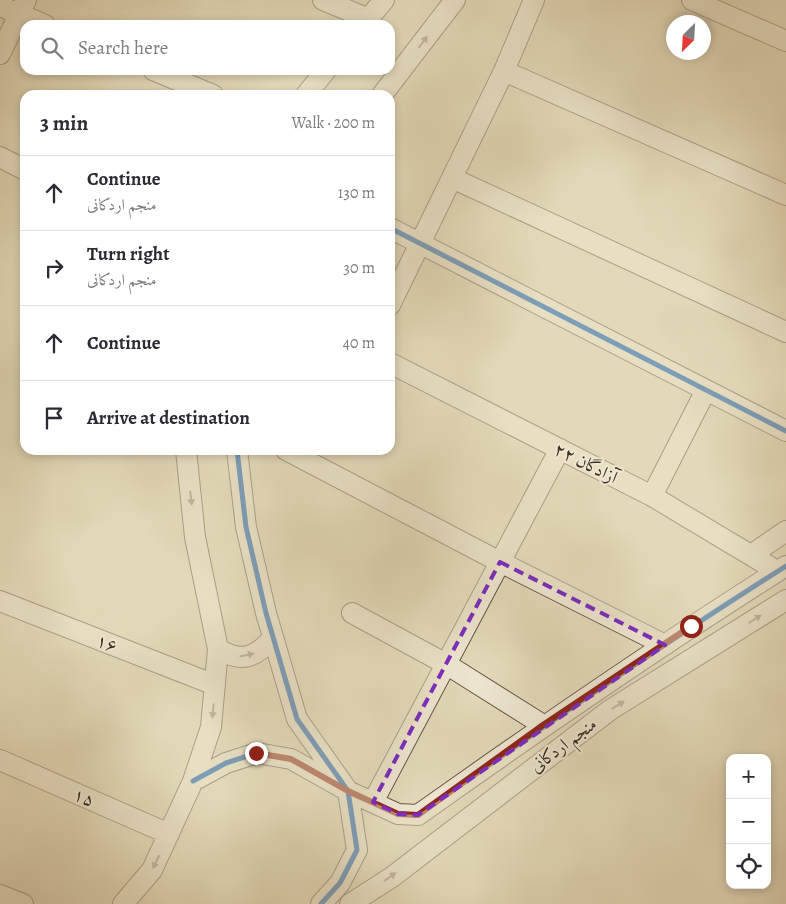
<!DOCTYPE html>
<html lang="en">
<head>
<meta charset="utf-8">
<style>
  :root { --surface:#fff; --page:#f2f2f3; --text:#2b2b33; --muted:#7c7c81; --line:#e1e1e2 }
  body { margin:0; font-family:Alegreya,Amiri,serif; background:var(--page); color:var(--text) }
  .controls { position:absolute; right:15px; bottom:15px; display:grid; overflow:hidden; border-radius:10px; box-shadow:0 2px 8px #0003 }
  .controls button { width:45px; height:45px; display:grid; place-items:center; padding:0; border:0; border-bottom:1px solid var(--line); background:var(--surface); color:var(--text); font:25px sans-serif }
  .compass { position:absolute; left:666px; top:15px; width:45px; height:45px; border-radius:50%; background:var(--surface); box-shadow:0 2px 8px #0003; rotate:204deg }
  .stop { position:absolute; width:15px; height:15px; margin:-11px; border:4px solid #8f2418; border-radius:50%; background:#fff }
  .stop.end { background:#8f2418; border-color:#fff; box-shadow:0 1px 5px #0008 }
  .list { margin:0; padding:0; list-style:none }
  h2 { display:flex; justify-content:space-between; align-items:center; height:65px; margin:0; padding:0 20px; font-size:21px }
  h2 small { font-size:16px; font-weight:400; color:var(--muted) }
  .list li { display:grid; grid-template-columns:32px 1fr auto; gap:15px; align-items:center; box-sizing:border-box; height:75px; padding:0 20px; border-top:1px solid var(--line) }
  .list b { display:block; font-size:19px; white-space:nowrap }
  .list p { margin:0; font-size:16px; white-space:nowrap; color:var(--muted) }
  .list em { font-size:16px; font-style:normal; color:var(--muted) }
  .icon { flex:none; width:28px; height:28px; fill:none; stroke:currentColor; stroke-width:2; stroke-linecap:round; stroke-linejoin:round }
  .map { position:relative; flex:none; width:786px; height:904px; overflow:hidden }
  .search { position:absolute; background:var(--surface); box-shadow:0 2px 8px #0003; left:20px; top:20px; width:375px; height:55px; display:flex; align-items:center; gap:12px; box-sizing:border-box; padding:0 18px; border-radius:15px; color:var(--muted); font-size:19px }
  .panel { position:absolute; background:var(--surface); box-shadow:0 2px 8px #0003; left:20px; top:90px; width:375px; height:365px; border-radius:15px }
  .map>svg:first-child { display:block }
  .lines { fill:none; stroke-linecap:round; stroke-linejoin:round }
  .minor-casing { stroke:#665a48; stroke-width:22 }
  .minor { stroke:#ede6d1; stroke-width:20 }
  .cycleway-casing { stroke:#ede6d1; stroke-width:8 }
  .cycleway { stroke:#0057b8; stroke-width:5 }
  .oneway { fill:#958b7a }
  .route { stroke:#8f2418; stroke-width:6 }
  .marked { fill:none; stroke:#7b2cbf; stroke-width:4; stroke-dasharray:10 6; stroke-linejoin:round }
  .labels { text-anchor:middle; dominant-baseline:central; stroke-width:4; stroke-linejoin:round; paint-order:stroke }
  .street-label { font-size:18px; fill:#3d3022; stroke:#ede6d1 }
</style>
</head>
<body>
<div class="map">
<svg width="786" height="904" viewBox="0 0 786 904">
  <rect width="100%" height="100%" fill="#e3d9b8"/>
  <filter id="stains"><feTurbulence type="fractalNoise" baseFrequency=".004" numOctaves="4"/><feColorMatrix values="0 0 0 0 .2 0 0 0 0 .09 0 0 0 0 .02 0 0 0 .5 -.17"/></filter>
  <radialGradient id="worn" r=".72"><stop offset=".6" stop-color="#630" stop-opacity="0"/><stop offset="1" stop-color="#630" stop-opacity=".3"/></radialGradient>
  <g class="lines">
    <defs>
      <path id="minor" d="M 323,0 L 369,19
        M 534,0 L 504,71 L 786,195
        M 692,0 L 786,41
        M 0,6 L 45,25
        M 363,25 L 384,0
        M 0,54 L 26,0
        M 153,70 L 213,95
        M 306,95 L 326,70
        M 382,95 L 455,0
        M 0,157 L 25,170
        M 452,178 L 786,332
        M 390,228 L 786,431
        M 390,305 L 504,71
        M 390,363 L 652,496 L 777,571
        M 237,450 L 246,527 L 266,613 L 297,719 L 348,791 L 357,850 L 340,883 L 321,904
        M 286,450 L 500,562 L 665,645
        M 652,496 L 706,390
        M 751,555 L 786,531
        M 0,601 L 215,685
        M 352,613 L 446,664 L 543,725
        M 218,649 C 242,663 255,658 273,638
        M 0,760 L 169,834
        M 193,781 L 226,763 L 257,753 L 291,759 L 348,791 L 398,814 L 418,815 C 539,729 661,645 786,566
        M 373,802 L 560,449
        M 0,895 L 23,904
        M 123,904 L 152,870 L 193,781 L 211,727 L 218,649 L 195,537 L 186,450
        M 350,904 L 392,877 L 610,710 L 786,600"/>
    </defs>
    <!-- minor casing -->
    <use href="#minor" class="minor-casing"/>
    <!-- minor -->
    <use href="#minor" class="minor"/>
    <defs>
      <path id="cycleway" d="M 390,228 L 786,431
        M 237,450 L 246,527 L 266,613 L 297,719 L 348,791 L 357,850 L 340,883 L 321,904
        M 193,781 L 226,763 L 257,753 L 291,759 L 348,791 L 398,814 L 418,815 C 539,729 661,645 786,566"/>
    </defs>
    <!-- cycleway casing -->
    <use href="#cycleway" class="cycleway-casing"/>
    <!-- cycleway -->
    <use href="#cycleway" class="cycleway"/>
  </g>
  <!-- one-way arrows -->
  <defs><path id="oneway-solid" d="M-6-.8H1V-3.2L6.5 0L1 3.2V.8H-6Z" transform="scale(1.25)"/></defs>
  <g class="oneway">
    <use href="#oneway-solid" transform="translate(423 42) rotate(-53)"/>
    <use href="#oneway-solid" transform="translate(191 498) rotate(84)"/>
    <use href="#oneway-solid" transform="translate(755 619) rotate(-32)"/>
    <use href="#oneway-solid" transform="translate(247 655) rotate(-12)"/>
    <use href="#oneway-solid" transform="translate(618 705) rotate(-32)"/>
    <use href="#oneway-solid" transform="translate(213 711) rotate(95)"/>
    <use href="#oneway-solid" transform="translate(156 862) rotate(115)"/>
    <use href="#oneway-solid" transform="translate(390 877) rotate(-35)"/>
  </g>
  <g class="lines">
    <!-- route -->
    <path class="route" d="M 256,753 L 291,759 L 348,791 L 398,814 L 418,815 L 543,725 L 691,626"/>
  </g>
  <!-- marked area -->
  <path d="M0 0H786V904H0ZM 500,562 L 665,645 L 418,815 L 398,814 L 373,802 Z" fill="#e3d9b8" fill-opacity=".55" fill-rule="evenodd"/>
  <path class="marked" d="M 500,562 L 665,645 L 418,815 L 398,814 L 373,802 Z"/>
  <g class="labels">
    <!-- street labels -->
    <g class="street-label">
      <text transform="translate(586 463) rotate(27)">آزادگان ۲۲</text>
      <text transform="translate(107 643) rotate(21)">۱۶</text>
      <text transform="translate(563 745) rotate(-37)">منجم اردکانی</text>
      <text transform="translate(84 797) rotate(23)">۱۵</text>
    </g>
  </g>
  <rect width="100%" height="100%" filter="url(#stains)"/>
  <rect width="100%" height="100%" fill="url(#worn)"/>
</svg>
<div class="controls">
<button>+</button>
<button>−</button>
<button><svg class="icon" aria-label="locate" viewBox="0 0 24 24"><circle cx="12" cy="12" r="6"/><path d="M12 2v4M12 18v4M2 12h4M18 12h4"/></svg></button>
</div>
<svg class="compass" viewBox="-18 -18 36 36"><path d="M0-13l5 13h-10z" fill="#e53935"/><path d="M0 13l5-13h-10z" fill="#7c7c81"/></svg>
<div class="stop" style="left:691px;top:626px"></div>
<div class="stop end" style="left:256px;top:753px"></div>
<div class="search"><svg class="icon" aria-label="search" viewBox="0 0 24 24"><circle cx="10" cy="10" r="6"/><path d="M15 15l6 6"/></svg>Search here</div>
<section class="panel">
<h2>3 min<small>Walk · 200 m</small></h2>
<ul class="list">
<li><svg class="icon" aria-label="ahead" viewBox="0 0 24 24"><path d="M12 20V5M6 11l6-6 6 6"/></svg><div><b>Continue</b><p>منجم اردکانی</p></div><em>130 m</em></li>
<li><svg class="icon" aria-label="right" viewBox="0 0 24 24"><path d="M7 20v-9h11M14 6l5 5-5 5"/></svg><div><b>Turn right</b><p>منجم اردکانی</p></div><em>30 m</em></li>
<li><svg class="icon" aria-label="ahead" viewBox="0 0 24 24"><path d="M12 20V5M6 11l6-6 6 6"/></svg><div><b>Continue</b></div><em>40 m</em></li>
<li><svg class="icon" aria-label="arrive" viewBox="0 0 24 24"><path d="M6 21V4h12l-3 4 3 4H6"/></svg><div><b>Arrive at destination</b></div></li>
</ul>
</section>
</div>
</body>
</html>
